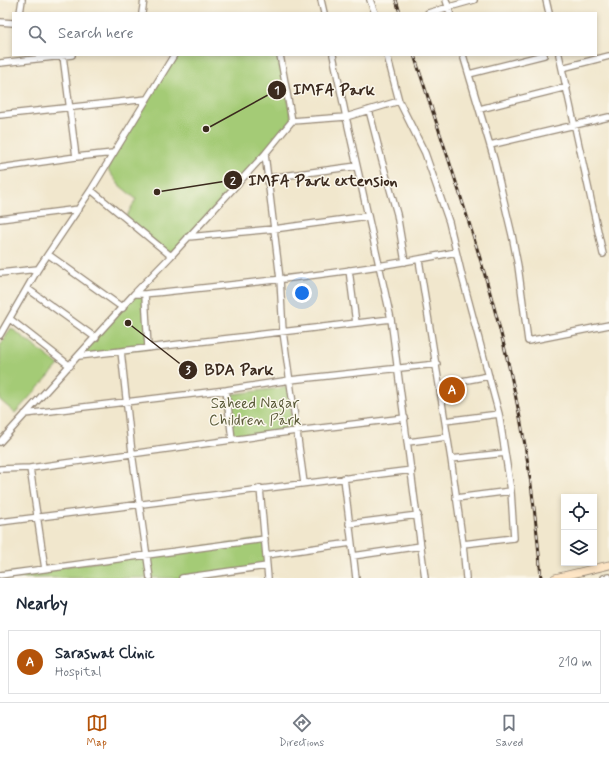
<!DOCTYPE html>
<html lang="en">
<head>
<meta charset="utf-8">
<style>
  :root { --surface:#fff; --page:#f2f2f3; --text:#1f2937; --muted:#747a83; --line:#e0e1e3; --accent:#b45309 }
  body { margin:0; font-family:Mynerve,sans-serif; background:var(--page); color:var(--text) }
  .controls { position:absolute; right:12px; bottom:12px; display:grid; overflow:hidden; border-radius:0px; box-shadow:0 2px 6px #0003 }
  .controls button { width:36px; height:36px; display:grid; place-items:center; padding:0; border:0; border-bottom:1px solid var(--line); background:var(--surface); color:var(--text); font:20px sans-serif }
  .you { position:absolute; left:302px; top:293px; width:14px; height:14px; margin:-10px; border:3px solid #fff; border-radius:50%; background:#1a73e8; box-shadow:0 0 0 6px #1a73e833 }
  .badge { display:grid; place-items:center; width:26px; height:26px; border-radius:50%; background:var(--accent); color:#fff; font-size:13px; font-weight:700 }
  .pin { position:absolute; translate:-50% -50%; border:2px solid #fff; box-shadow:0 1px 4px #0006 }
  .list { margin:0; padding:0; list-style:none }
  h2 { display:flex; justify-content:space-between; align-items:center; height:52px; margin:0; padding:0 16px; font-size:17px }
  h2 small { font-size:13px; font-weight:400; color:var(--muted) }
  .list li { display:grid; grid-template-columns:26px 1fr auto; gap:12px; align-items:center; box-sizing:border-box; height:64px; margin:0 8px 8px; padding:0 8px; border:1px solid var(--line); border-radius:0px }
  .list b { display:block; font-size:15px; white-space:nowrap }
  .list p { margin:0; font-size:13px; white-space:nowrap; color:var(--muted) }
  .list em { font-size:13px; font-style:normal; color:var(--muted) }
  .icon { flex:none; width:22px; height:22px; fill:none; stroke:currentColor; stroke-width:2; stroke-linecap:round; stroke-linejoin:round }
  .map { position:relative; flex:none; width:609px; height:578px; overflow:hidden }
  .search { position:absolute; background:var(--surface); box-shadow:0 2px 6px #0003; left:12px; right:12px; top:12px; height:44px; display:flex; align-items:center; gap:10px; box-sizing:border-box; padding:0 14px; border-radius:0px; color:var(--muted); font-size:15px }
  .sheet { height:124px; background:var(--surface) }
  nav { display:flex; justify-content:space-around; align-items:center; box-sizing:border-box; height:56px; border-top:1px solid var(--line); background:var(--surface); font-size:11px; color:var(--muted) }
  nav a { display:grid; justify-items:center; gap:2px }
  nav .on { color:var(--accent) }
  .map>svg:first-child { display:block }
  .green { fill:#a4cb76; stroke:#707a4a }
  .lines { fill:none; stroke-linecap:round; stroke-linejoin:round }
  .street-casing { stroke:#968876; stroke-width:8 }
  .secondary-casing { stroke:#968876; stroke-width:9 }
  .street { stroke:#fff; stroke-width:5.5 }
  .secondary { stroke:#fde5c5; stroke-width:7 }
  .rail-casing { stroke:#3b2a1e; stroke-width:3 }
  .rail { stroke:#fbf7ec; stroke-width:1.5; stroke-dasharray:4.5; stroke-linecap:butt }
  .labels { text-anchor:middle; dominant-baseline:central; stroke-width:3; stroke-linejoin:round; paint-order:stroke }
  .park-label { font-size:15px; fill:#5a5a38; stroke:#fbf7ec }
  .leader { fill:none; stroke:#3b2a1e; stroke-width:1.5 }
  .callout-dot { fill:#3b2a1e; stroke:#fbf7ec; stroke-width:1.5 }
  .mark-label { font-size:12px; text-anchor:middle; font-weight:bold; fill:#fff }
  .callout-label { font-size:16px; text-anchor:middle; font-weight:bold; fill:#3b2a1e; stroke:#fbf7ec; stroke-width:3; stroke-linejoin:round; paint-order:stroke }
</style>
</head>
<body>
<div class="map">
<svg width="609" height="578" viewBox="0 0 609 578">
  <rect width="100%" height="100%" fill="#fbf7ec"/>
  <filter id="ink" filterUnits="userSpaceOnUse"><feTurbulence type="fractalNoise" baseFrequency=".025" numOctaves="2"/><feDisplacementMap in="SourceGraphic" scale="8" xChannelSelector="R" yChannelSelector="G"/><feConvolveMatrix kernelMatrix="1 2 1 2 8 2 1 2 1" color-interpolation-filters="sRGB"/></filter>
  <filter id="wash" filterUnits="userSpaceOnUse"><feTurbulence type="fractalNoise" baseFrequency=".012" numOctaves="4" result="noise"/><feDisplacementMap in="SourceGraphic" scale="16" xChannelSelector="R" yChannelSelector="G"/><feGaussianBlur stdDeviation="0.9" result="paint"/><feColorMatrix in="noise" values="0 0 0 0 0 0 0 0 0 0 0 0 0 0 0 0 0 1.4 0 .05"/><feComposite in="paint" operator="in"/></filter>
  <g filter="url(#wash)">
    <rect width="100%" height="100%" fill="#f1e7cd"/>
    <!-- green -->
    <path class="green" d="M 176,55 L 280,55 L 292,121 L 171,256 L 125,219 L 136,199 L 119,185 L 108,170 L 113,153 Z
      M 134,294 L 145,294 L 148,348 L 79,356 Z
      M 11,328 L 59,365 L 15,413 L 0,400 L 0,346 Z
      M 288,387 L 293,429 L 232,437 L 227,395 Z
      M 265,539 L 267,566 L 184,578 L 0,578 L 0,575 Z"/>
  </g>
  <g filter="url(#ink)">
    <g class="lines">
      <defs>
        <path id="street" d="M 321,0 L 324,13
          M 370,0 L 375,13
          M 446,0 L 450,13
          M 546,0 L 549,13
          M 20,13 L 22,0
          M 142,13 L 144,0
          M 428,13 L 474,0
          M 0,22 L 13,23
          M 280,55 L 292,121
          M 333,55 L 346,117 L 391,319 L 425,578
          M 387,55 L 399,101
          M 463,55 L 494,159 L 512,235 L 518,266 L 528,341 L 609,325
          M 559,55 L 603,254
          M 63,56 L 76,157
          M 0,63 L 72,55
          M 562,68 L 609,56
          M 469,74 L 544,55
          M 480,109 L 567,87
          M 369,110 L 382,161 L 397,214 L 405,262
          M 0,115 L 147,99
          M 490,145 L 609,117
          M 265,154 L 280,279 L 283,332 L 304,483
          M 0,168 L 76,157 L 113,153
          M 268,178 L 357,166
          M 91,190 L 171,256
          M 0,219 L 79,209
          M 188,237 L 274,229 L 368,216
          M 49,255 L 123,308
          M 419,260 L 451,459 L 463,544 L 466,578
          M 349,270 L 356,323
          M 0,273 L 38,269
          M 28,289 L 96,338
          M 134,294 L 145,294 C 249,283 354,273 456,252
          M 145,294 L 148,348
          M 10,319 L 70,366
          M 0,335 L 38,269 L 91,190 L 174,55
          M 121,351 L 132,453 L 150,578
          M 79,356 L 391,319
          M 440,385 L 489,376
          M 226,390 L 232,439
          M 25,414 L 226,390 L 290,380 L 437,364
          M 445,421 L 499,414
          M 0,442 L 134,294 L 171,256 L 265,154 L 292,121 L 346,117 L 399,101 L 425,153 L 449,222 L 463,280 L 499,414 L 511,491 L 514,538 L 463,544
          M 408,442 L 447,437
          M 451,459 L 505,453
          M 30,468 L 45,569
          M 0,469 L 30,468 L 296,431 L 405,418
          M 344,478 L 356,578
          M 260,488 L 268,578
          M 456,498 L 511,491
          M 0,522 L 412,470
          M 349,524 L 418,515
          M 266,555 L 351,543
          M 353,556 L 421,546
          M 0,575 L 265,539
          M 182,578 L 267,566
          M 604,578 L 609,577"/>
        <path id="secondary" d="M 555,578 L 609,565"/>
      </defs>
      <!-- street casing -->
      <use href="#street" class="street-casing"/>
      <!-- secondary casing -->
      <use href="#secondary" class="secondary-casing"/>
      <!-- street -->
      <use href="#street" class="street"/>
      <!-- secondary -->
      <use href="#secondary" class="secondary"/>
      <defs>
        <path id="rail" d="M 396,0 L 400,13
          M 414,55 C 450,165 490,276 514,389 C 528,451 536,514 541,578"/>
      </defs>
      <!-- rail casing -->
      <use href="#rail" class="rail-casing"/>
      <!-- rail -->
      <use href="#rail" class="rail"/>
    </g>
  </g>
  <g class="labels">
    <!-- park labels -->
    <g class="park-label">
      <text x="255" y="404">Saheed Nagar<tspan x="255" dy="17">Children Park</tspan></text>
    </g>
  </g>
  <!-- callouts -->
  <path class="leader" d="M206 129L277 90M157 192L233 180M128 323L188 370"/>
  <g class="callout-dot">
    <circle cx="206" cy="129" r="4"/>
    <circle cx="157" cy="192" r="4"/>
    <circle cx="128" cy="323" r="4"/>
    <circle cx="277" cy="90" r="10"/>
    <circle cx="233" cy="180" r="10"/>
    <circle cx="188" cy="370" r="10"/>
  </g>
  <g class="mark-label">
    <text x="277" y="94">1</text>
    <text x="233" y="185">2</text>
    <text x="188" y="374">3</text>
  </g>
  <g class="callout-label">
    <text x="334" y="95">IMFA Park</text>
    <text x="323" y="186">IMFA Park extension</text>
    <text x="239" y="375">BDA Park</text>
  </g>
</svg>
<div class="controls">
<button><svg class="icon" aria-label="locate" viewBox="0 0 24 24"><circle cx="12" cy="12" r="6"/><path d="M12 2v4M12 18v4M2 12h4M18 12h4"/></svg></button>
<button><svg class="icon" aria-label="layers" viewBox="0 0 24 24"><path d="M12 4l9 5-9 5-9-5zM3 14l9 5 9-5"/></svg></button>
</div>
<div class="you"></div>
<div class="pin badge" style="left:452px;top:390px">A</div>
<div class="search"><svg class="icon" aria-label="search" viewBox="0 0 24 24"><circle cx="10" cy="10" r="6"/><path d="M15 15l6 6"/></svg>Search here</div>
</div>
<section class="sheet">
<h2>Nearby<small></small></h2>
<ul class="list">
<li><span class="badge">A</span><div><b>Saraswat Clinic</b><p>Hospital</p></div><em>210 m</em></li>
</ul>
</section>
<nav>
<a class="on"><svg class="icon" aria-label="map" viewBox="0 0 24 24"><path d="M3 6l6-2 6 2 6-2v14l-6 2-6-2-6 2zM9 4v14M15 6v14"/></svg>Map</a>
<a><svg class="icon" aria-label="directions" viewBox="0 0 24 24"><path d="M12 3l9 9-9 9-9-9zM9 14v-3h6M13 9l2 2-2 2"/></svg>Directions</a>
<a><svg class="icon" aria-label="saved" viewBox="0 0 24 24"><path d="M7 4h10v16l-5-4-5 4z"/></svg>Saved</a>
</nav>
</body>
</html>
